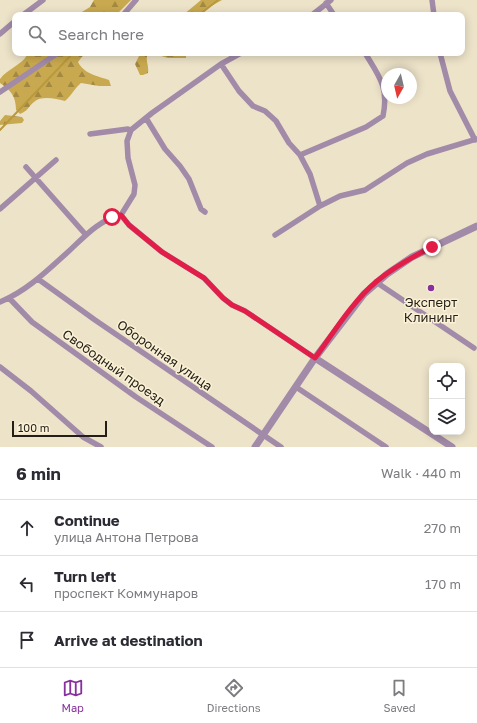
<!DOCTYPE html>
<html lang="en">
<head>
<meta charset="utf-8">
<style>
  :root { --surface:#fff; --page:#f7f7f7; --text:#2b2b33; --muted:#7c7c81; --line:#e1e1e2; --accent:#88319e }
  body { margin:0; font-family:"Golos Text",sans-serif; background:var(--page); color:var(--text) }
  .controls { position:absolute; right:12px; bottom:12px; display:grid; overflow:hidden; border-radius:8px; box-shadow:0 2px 10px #0003 }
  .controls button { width:36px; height:36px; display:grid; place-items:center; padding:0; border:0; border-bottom:1px solid var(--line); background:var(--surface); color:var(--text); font:20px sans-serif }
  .compass { position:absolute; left:381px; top:68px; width:36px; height:36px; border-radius:50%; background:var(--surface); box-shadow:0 2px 10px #0003; rotate:188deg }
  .scale { position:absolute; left:12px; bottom:10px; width:95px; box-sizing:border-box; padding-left:4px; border:2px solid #231f16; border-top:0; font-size:11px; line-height:14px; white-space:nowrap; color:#231f16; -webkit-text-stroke:3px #fbf1d6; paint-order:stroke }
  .stop { position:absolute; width:12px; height:12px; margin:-9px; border:3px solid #e11d48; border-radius:50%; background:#fff }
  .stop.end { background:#e11d48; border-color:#fff; box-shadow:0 1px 4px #0008 }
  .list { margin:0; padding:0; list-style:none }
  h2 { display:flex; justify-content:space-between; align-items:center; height:52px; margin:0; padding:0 16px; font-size:17px }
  h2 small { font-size:13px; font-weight:400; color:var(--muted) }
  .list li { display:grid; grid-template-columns:26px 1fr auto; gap:12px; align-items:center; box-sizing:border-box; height:56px; padding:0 16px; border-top:1px solid var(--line) }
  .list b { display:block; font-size:15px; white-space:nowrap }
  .list p { margin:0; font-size:13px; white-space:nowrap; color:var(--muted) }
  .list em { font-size:13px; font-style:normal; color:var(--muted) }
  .icon { flex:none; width:22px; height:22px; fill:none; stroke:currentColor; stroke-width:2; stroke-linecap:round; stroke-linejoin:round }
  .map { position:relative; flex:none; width:477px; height:447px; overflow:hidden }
  .search { position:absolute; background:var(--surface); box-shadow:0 2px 10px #0003; left:12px; right:12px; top:12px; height:44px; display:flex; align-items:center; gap:10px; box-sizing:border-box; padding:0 14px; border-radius:8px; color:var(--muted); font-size:15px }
  .sheet { height:220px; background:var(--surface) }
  nav { display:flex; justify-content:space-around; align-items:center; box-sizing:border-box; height:56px; border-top:1px solid var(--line); background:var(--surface); font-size:11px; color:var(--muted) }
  nav a { display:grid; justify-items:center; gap:2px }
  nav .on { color:var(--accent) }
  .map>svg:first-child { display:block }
  .forest { fill:url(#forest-firs) }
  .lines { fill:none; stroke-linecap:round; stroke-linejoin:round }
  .stream { stroke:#b9993e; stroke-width:2 }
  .minor { stroke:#a28aa9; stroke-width:5.5 }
  .tertiary { stroke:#a28aa9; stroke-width:7 }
  .route { stroke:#e11d48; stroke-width:5 }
  .poi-dot { fill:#88319e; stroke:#fbf1d6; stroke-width:1.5 }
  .labels { text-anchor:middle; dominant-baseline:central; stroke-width:3; stroke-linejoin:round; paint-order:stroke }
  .poi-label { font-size:13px; fill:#231f16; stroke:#fbf1d6 }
  .street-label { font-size:13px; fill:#231f16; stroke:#fbf1d6 }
</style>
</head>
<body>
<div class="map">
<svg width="477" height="447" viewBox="0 0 477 447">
  <defs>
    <pattern id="forest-firs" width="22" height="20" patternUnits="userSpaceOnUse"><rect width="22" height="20" fill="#c9a94f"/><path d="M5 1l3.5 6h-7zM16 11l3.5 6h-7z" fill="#a38941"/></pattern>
  </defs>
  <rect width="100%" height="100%" fill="#ede3c9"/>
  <!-- forest -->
  <path class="forest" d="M 94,0 L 131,0 L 116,15 L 77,15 L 90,7 Z
    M 201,0 L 222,0 L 206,9 L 202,15 L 183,15 Z
    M 31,53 L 85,53 L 78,62 C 84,74 98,76 109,80 L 111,86 L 99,86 L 81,83 C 74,89 72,95 65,101 C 56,99 42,95 34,102 C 28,107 28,111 20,114 L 16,110 C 16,97 11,90 0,83 L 0,79 C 7,69 22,65 27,55 Z
    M 138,53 L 186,53 L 186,58 L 168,58 L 158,55 L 147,56 C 146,62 149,66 148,73 L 143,75 L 140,75 L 135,64 L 139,56 Z
    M 5,115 L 22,117 L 24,120 L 22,123 L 0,125 L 0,121 Z"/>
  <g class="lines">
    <!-- stream -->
    <path class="stream" d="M 199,15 L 218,0
      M 0,130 L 73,53"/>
    <!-- minor -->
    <path class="minor" d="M 432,0 L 434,15
      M 326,3 L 334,15
      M 23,15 L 43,0
      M 123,15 L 136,0
      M 312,15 L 331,0
      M 0,34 L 15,21
      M 440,53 L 450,91 L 475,140
      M 221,64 L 239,91 L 253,106 L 265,111 L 276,121 L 289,143 L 300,155
      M 0,92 L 58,53
      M 146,118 L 165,149 L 180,166 L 189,179 L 201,209 L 205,212
      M 131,130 L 152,113 L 221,64 L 241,53
      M 90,134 L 128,129 L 131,130 L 127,141 L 128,158 L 135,185 L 134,194 L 121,215
      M 26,167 L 86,235
      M 320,206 L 310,174 L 300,155 L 366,127 L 383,116 C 389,87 379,76 365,53
      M 0,209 L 56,160
      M 121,215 L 129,225 L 162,252 L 204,278 L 223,298 L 232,305 L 245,311 L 315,358
      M 275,235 L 320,206 L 340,196 L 365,190 L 407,163 L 427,154 L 477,139
      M 38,279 L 95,320 L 281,447
      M 376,282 L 474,348
      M 9,298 L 32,322 L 136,397 L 212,447
      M 0,302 C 27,291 48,270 69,251 C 85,236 99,220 121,215
      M 0,367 L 31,391 L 83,437 L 101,447
      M 296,387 L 386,447"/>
    <!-- tertiary -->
    <path class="tertiary" d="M 315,358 L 452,447
      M 255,447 L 315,358 L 364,294 L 387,274 L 412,257 L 477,226"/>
  </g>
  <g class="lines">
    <!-- route -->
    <path class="route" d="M 112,217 L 121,215 L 129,225 L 162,252 L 204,278 L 223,298 L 232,305 L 245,311 L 315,358 C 334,332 352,302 377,281 C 393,268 412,257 432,247"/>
  </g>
  <!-- markers -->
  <circle class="poi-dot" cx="431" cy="288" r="4"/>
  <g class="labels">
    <!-- poi labels -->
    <g class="poi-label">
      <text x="431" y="302">Эксперт<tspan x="431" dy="15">Клининг</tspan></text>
    </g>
    <!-- street labels -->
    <g class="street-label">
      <text transform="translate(165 355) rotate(35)">Оборонная улица</text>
      <text transform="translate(114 367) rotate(35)">Свободный проезд</text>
    </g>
  </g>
</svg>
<div class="controls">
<button><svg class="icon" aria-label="locate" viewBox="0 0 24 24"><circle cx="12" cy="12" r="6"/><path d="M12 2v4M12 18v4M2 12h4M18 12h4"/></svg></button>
<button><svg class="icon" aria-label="layers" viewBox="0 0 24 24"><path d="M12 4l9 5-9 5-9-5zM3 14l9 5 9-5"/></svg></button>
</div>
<svg class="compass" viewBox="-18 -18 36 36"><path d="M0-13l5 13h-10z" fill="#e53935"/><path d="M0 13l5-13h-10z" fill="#7c7c81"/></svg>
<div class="scale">100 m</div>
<div class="stop" style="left:112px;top:217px"></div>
<div class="stop end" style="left:432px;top:247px"></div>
<div class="search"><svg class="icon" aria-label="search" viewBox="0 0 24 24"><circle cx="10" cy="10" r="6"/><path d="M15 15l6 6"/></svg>Search here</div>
</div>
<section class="sheet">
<h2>6 min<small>Walk · 440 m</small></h2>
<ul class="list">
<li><svg class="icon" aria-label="ahead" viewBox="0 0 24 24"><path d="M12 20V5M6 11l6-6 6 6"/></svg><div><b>Continue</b><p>улица Антона Петрова</p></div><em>270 m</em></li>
<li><svg class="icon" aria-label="left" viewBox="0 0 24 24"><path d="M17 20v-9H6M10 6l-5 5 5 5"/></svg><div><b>Turn left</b><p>проспект Коммунаров</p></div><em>170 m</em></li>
<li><svg class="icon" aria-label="arrive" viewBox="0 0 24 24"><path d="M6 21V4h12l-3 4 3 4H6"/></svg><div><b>Arrive at destination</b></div></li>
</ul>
</section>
<nav>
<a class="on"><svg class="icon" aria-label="map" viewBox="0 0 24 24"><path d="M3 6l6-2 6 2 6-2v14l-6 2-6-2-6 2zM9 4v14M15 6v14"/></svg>Map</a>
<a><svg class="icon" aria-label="directions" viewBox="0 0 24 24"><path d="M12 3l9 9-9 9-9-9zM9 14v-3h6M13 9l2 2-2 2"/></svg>Directions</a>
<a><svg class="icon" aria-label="saved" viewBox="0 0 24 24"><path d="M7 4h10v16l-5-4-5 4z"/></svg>Saved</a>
</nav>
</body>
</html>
